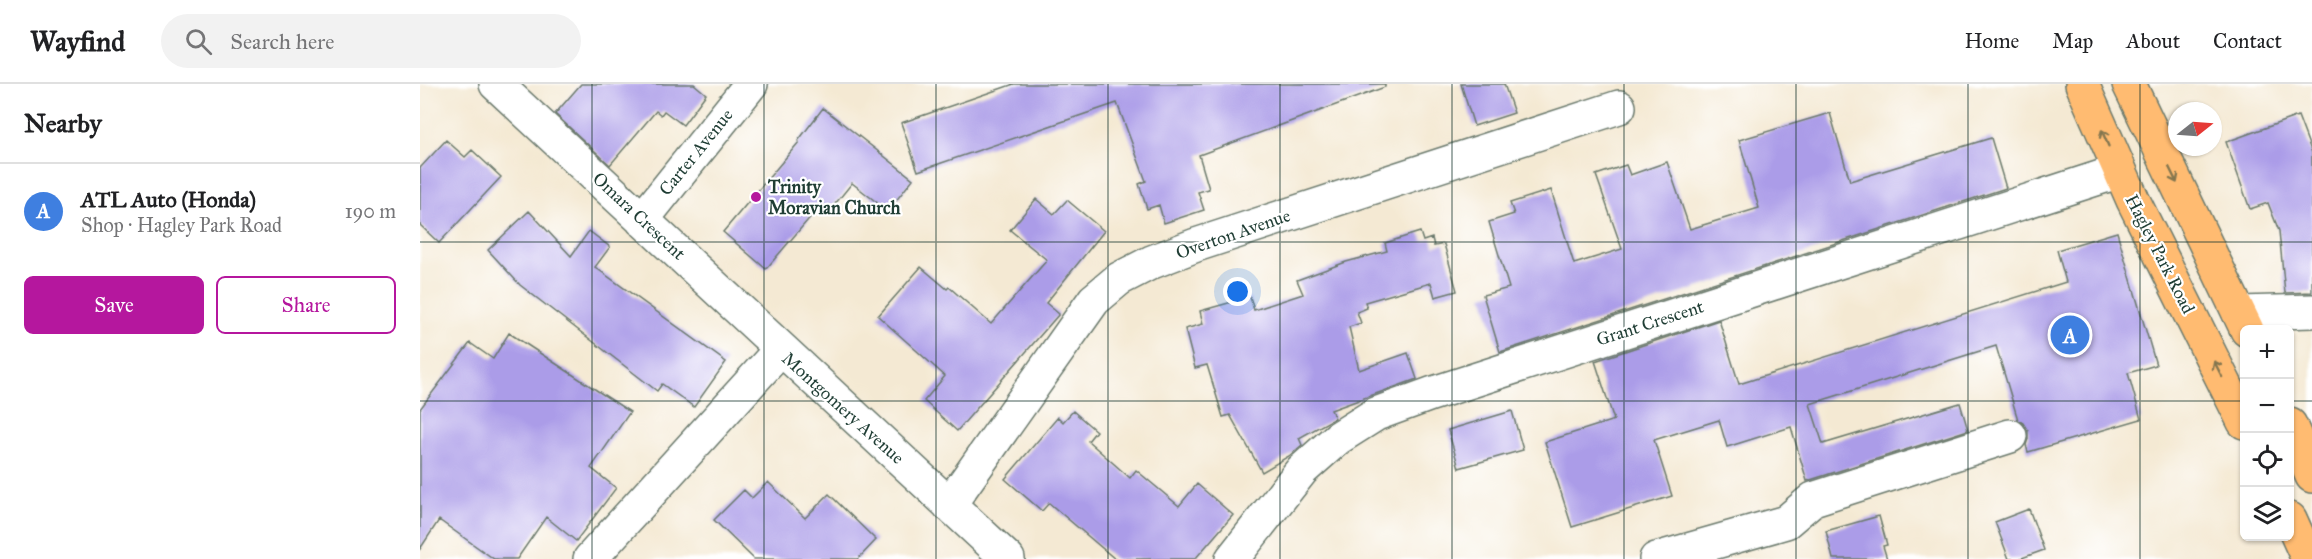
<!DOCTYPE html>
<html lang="en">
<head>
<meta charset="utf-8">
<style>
  :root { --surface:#fff; --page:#f2f2f2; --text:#202124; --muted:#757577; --line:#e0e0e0; --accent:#b5179e }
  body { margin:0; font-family:"IM FELL Great Primer",serif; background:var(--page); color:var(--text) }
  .controls { position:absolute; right:18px; bottom:18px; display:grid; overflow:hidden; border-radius:9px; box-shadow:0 2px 4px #0004 }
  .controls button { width:54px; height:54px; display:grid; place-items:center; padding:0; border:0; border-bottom:2px solid var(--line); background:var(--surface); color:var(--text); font:30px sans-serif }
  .compass { position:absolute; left:1748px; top:18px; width:54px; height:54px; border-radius:50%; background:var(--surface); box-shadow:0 2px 4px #0004; rotate:73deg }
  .you { position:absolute; left:818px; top:208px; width:21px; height:21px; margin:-15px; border:4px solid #fff; border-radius:50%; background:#1a73e8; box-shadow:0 0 0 9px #1a73e833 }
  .badge { display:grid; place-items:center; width:39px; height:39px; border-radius:50%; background:var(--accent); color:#fff; font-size:20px; font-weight:700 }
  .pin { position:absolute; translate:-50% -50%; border:3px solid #fff; box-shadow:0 2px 6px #0006 }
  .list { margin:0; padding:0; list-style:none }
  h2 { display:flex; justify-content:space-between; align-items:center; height:78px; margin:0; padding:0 24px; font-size:26px }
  h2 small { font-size:20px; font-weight:400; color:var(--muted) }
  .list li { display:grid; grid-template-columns:39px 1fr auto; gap:18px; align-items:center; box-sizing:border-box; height:96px; padding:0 24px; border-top:2px solid var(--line) }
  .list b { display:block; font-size:22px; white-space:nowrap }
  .list p { margin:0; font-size:20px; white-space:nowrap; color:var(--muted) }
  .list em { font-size:20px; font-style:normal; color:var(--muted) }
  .actions { display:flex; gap:12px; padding:18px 24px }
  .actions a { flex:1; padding:14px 0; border:2px solid var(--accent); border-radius:9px; text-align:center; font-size:21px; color:var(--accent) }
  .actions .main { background:var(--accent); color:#fff }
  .icon { flex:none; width:33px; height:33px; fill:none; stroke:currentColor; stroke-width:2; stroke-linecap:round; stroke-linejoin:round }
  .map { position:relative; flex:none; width:1892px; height:475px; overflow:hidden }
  header { display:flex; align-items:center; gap:36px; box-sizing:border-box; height:84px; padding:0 30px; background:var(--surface); border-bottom:2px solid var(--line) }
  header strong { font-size:28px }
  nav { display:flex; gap:33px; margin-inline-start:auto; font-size:21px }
  .search { width:420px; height:54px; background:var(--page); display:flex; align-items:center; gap:15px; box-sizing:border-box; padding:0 21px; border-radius:33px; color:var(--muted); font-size:22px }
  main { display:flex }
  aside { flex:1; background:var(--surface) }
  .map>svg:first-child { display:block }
  .building { fill:#ab9ce8 }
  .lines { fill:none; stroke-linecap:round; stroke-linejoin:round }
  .minor-casing { stroke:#6a796c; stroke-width:36 }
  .primary-casing { stroke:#6a796c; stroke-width:36 }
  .minor { stroke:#fff; stroke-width:33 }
  .primary { stroke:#ffbb71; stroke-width:33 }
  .oneway { stroke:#84764f }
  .grid { fill:none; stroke:#1f3d34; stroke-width:1.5; stroke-opacity:0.55 }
  .poi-dot { fill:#b5179e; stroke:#fff; stroke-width:2 }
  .labels { text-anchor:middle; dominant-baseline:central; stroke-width:4.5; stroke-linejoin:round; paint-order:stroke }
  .street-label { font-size:18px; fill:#1f3d34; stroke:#fff }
  .poi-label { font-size:18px; font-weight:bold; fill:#1f3d34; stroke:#fff; text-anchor:start }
</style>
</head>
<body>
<header>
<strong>Wayfind</strong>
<div class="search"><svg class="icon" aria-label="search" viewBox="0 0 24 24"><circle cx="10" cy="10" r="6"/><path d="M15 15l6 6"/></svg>Search here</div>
<nav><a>Home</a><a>Map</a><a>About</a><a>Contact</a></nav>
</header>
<main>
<aside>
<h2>Nearby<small></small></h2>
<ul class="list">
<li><span class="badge" style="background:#3f7fe0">A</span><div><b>ATL Auto (Honda)</b><p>Shop · Hagley Park Road</p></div><em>190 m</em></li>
</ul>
<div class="actions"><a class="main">Save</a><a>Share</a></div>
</aside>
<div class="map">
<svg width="1892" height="475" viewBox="0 0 1892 475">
  <rect width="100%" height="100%" fill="#fff"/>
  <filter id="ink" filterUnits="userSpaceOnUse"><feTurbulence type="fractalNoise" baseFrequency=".0167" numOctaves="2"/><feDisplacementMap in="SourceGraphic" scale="12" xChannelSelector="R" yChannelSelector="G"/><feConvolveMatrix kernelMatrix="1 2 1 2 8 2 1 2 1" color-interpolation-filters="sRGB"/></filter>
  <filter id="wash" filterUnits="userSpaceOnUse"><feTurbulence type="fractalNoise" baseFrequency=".008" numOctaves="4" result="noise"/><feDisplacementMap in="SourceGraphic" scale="24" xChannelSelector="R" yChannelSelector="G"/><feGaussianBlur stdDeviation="1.35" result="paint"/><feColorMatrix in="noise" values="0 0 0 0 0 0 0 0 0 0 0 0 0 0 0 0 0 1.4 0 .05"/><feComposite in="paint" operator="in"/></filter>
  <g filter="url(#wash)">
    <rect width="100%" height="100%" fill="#f4e9d3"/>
    <g id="blocks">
      <!-- building -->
      <path class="building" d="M 161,0 L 274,0 L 286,10 L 263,41 L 244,27 L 241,31 L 236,27 L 190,81 L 135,30 Z
        M 594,0 L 965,0 L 965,3 L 779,71 L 789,105 L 778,108 L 784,126 L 744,139 L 739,121 L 727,125 L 719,100 L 726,97 L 697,19 L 498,87 L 481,39 Z
        M 1041,0 L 1084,0 L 1094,29 L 1054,42 Z
        M 403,24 L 493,95 L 468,127 L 432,99 L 407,130 L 399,123 L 346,185 L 303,148 L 379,58 L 378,57 Z
        M 1410,29 L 1430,97 L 1571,54 L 1586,104 L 1080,268 L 1063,211 L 1089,204 L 1069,138 L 1094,130 L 1090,119 L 1131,106 L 1154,180 L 1202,165 L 1176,91 L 1206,81 L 1210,91 L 1247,78 L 1270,145 L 1339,124 L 1319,56 Z
        M 1878,32 L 1892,69 L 1892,208 L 1865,209 L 1859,147 L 1848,119 L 1830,125 L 1806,58 Z
        M 26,56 L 45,73 L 52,66 L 81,93 L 19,159 L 0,141 L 0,84 Z
        M 616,115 L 634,130 L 647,116 L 684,147 L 626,219 L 639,230 L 537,347 L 504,317 L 525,292 L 458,232 L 501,183 L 527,205 L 529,203 L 571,240 L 627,176 L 590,146 Z
        M 109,127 L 151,172 L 169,147 L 190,163 L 175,183 L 306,278 L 274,323 L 242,300 L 237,307 L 100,201 L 68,166 Z
        M 1000,148 L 1003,157 L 1012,154 L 1014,162 L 1024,160 L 1037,207 L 1015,213 L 1011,199 L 945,218 L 947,224 L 937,228 L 941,239 L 929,243 L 939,286 L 988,269 L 997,295 L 911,326 L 915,334 L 879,354 L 882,361 L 869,372 L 842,388 L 810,331 L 803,333 L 787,281 L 775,284 L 765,245 L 783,240 L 780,227 L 830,213 L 834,226 L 883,210 L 877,196 L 926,178 L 967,167 L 965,159 Z
        M 1697,148 L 1736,281 L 1708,289 L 1721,335 L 1608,368 L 1606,361 L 1608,355 L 1608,347 L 1603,339 L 1598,336 L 1576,262 L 1390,320 L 1403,360 L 1540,319 L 1548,346 L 1387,397 L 1371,343 L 1307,363 L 1299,336 L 1234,356 L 1252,412 L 1152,443 L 1125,358 L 1194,336 L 1175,277 L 1299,236 L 1319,300 L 1646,198 L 1637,166 Z
        M 89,249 L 210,328 L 171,384 L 196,404 L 156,457 L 126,433 L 97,475 L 74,475 L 19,436 L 0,465 L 0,325 L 50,259 L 73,275 Z
        M 653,327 L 676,347 L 668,357 L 710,394 L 716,386 L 759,422 L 777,400 L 813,431 L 775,475 L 695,475 L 629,419 L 622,427 L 585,395 L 638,333 L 643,338 Z
        M 1092,327 L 1103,366 L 1039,384 L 1028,346 Z
        M 348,398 L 385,434 L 409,410 L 456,456 L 438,475 L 334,475 L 294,436 L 324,406 L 332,414 Z
        M 1609,425 L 1624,466 L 1599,475 L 1589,475 L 1575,438 Z
        M 1459,432 L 1467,461 L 1463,462 L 1467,475 L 1413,475 L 1406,447 Z"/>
    </g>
  </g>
  <g filter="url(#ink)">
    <use href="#blocks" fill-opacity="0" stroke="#6a796c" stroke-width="1.5"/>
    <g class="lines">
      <defs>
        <path id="minor" d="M 76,0 L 588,475
          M 222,136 L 331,0
          M 1819,229 L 1892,227
          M 529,421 L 674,216 L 699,195 L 732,178 L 776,161 L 1199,23
          M 170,475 L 361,265
          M 812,475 L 882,386 L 918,354 L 956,330 L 1011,310 L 1700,87
          M 1236,475 L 1366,438 L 1393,415 L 1590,352"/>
        <path id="primary" d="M 1662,0 L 1713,116 L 1824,338
          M 1709,0 L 1827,246
          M 1870,341 L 1892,392
          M 1870,435 L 1888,475"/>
      </defs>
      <!-- minor casing -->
      <use href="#minor" class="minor-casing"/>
      <!-- primary casing -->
      <use href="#primary" class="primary-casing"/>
      <!-- minor -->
      <use href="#minor" class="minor"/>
      <!-- primary -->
      <use href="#primary" class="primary"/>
    </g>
    <!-- one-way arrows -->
    <defs><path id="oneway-shaft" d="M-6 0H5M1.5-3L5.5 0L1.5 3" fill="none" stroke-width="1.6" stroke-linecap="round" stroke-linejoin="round" transform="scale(1.5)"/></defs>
    <g class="oneway">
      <use href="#oneway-shaft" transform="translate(1685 54) rotate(-113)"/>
      <use href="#oneway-shaft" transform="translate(1753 91) rotate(64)"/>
      <use href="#oneway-shaft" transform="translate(1798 285) rotate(-117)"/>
    </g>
  </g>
  <!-- grid -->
  <path class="grid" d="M 172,0 L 172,475M 344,0 L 344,475M 516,0 L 516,475M 688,0 L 688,475M 860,0 L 860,475M 1032,0 L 1032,475M 1204,0 L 1204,475M 1376,0 L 1376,475M 1548,0 L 1548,475M 1720,0 L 1720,475M 0,158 L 1892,158M 0,317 L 1824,317M 1870,317 L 1892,317"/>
  <!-- markers -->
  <circle class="poi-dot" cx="336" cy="113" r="6"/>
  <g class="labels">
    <!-- street labels -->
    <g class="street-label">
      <text transform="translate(276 68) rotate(-51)">Carter Avenue</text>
      <text transform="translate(219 132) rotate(43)">Omara Crescent</text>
      <text transform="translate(813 150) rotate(-19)">Overton Avenue</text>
      <text transform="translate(1740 170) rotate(63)">Hagley Park Road</text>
      <text transform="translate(1230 239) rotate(-18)">Grant Crescent</text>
      <text transform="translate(423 324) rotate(42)">Montgomery Avenue</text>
    </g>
    <!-- poi labels -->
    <g class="poi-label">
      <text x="348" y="103">Trinity<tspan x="348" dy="21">Moravian Church</tspan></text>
    </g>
  </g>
</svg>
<div class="controls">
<button>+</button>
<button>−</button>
<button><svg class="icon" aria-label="locate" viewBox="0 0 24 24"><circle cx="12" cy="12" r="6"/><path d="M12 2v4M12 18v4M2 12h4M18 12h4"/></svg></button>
<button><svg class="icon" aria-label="layers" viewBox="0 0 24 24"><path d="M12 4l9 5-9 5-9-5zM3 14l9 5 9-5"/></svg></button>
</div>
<svg class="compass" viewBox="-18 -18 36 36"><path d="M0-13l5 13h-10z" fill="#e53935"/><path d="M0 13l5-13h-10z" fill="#757577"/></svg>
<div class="you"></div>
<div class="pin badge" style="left:1650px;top:251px;background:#3f7fe0">A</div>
</div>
</main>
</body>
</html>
